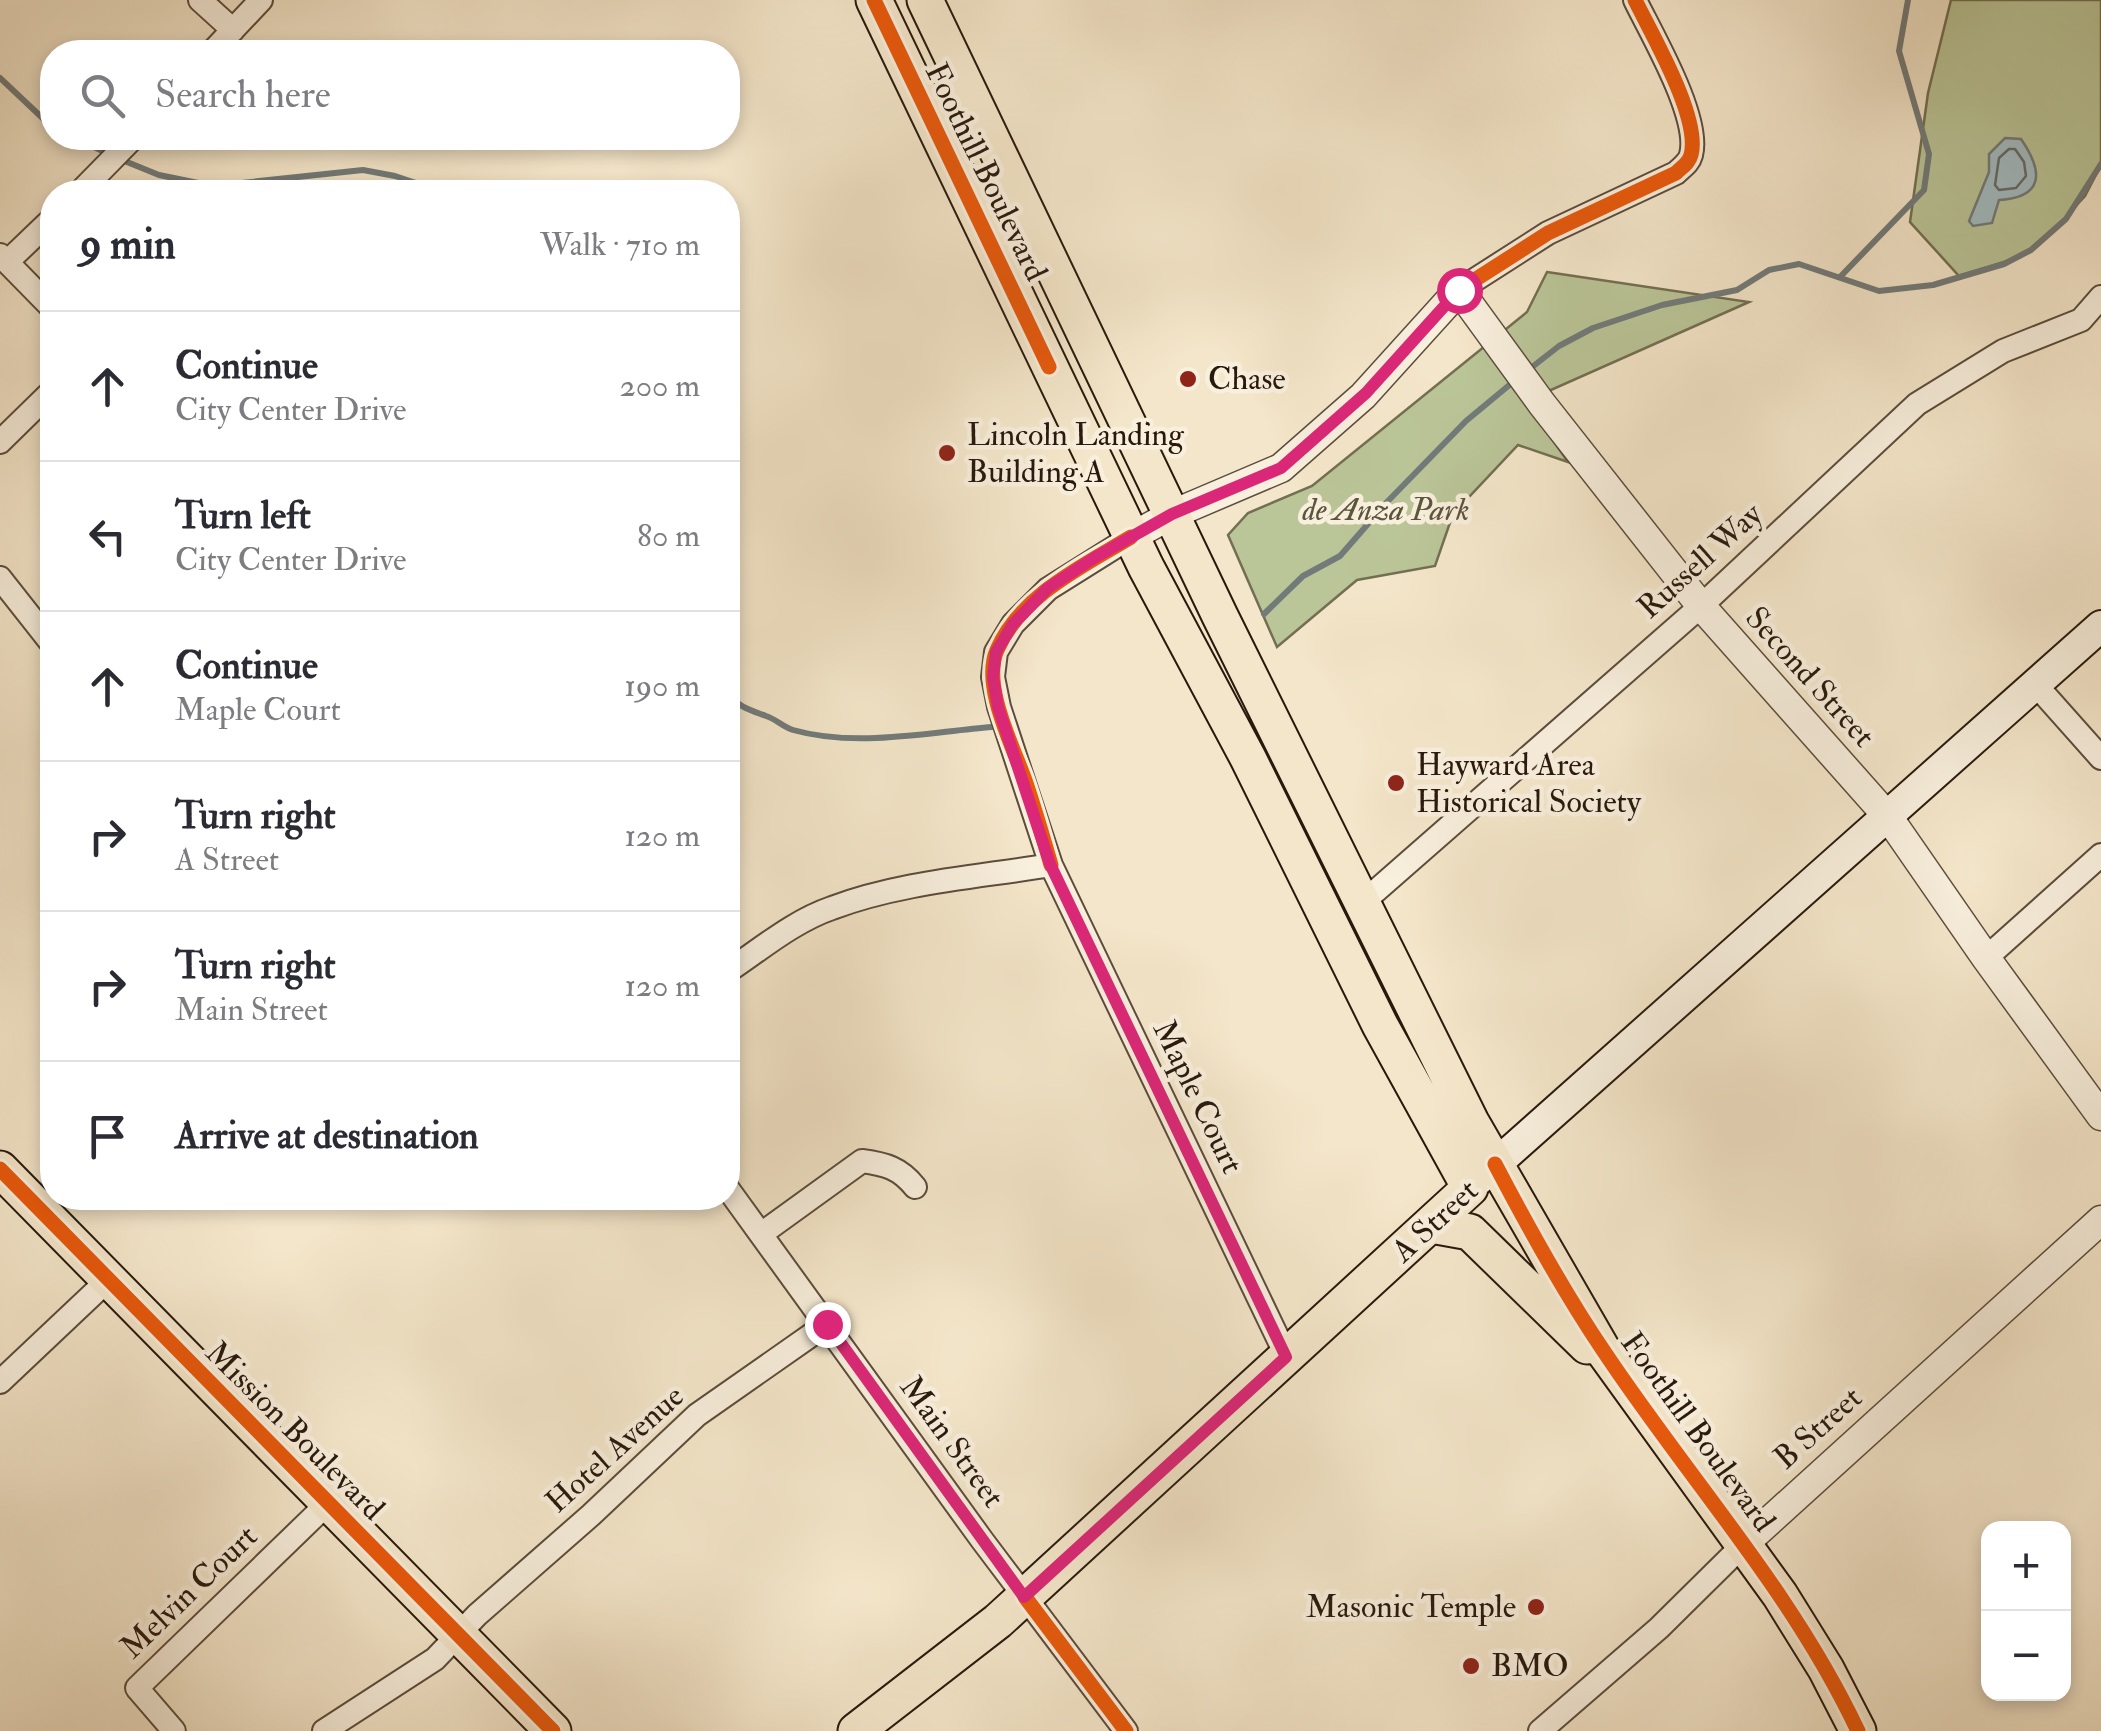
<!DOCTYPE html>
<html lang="en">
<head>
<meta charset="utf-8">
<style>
  :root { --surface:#fff; --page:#f7f7f7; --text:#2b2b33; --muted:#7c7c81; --line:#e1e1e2 }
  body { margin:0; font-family:"IM FELL Double Pica",serif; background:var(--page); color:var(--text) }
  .controls { position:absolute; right:30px; bottom:30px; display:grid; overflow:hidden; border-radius:20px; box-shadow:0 5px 15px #0003 }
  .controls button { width:90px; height:90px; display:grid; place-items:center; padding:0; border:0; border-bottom:2px solid var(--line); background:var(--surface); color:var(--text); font:50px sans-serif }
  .stop { position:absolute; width:30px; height:30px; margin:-22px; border:8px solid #db2777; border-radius:50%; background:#fff }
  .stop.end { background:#db2777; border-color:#fff; box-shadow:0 2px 10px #0008 }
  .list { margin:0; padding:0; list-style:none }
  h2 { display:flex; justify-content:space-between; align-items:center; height:130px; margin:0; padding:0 40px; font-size:42px }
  h2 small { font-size:32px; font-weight:400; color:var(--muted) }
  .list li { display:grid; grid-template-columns:65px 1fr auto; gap:30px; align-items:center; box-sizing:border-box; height:150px; padding:0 40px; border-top:2px solid var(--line) }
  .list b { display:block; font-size:38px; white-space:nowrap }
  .list p { margin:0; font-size:32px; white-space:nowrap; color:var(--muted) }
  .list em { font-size:32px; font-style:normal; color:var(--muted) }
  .icon { flex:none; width:55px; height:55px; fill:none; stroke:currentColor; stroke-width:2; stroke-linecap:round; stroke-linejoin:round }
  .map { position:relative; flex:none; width:2101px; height:1731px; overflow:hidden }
  .search { position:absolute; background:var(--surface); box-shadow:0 5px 15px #0003; left:40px; top:40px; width:700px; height:110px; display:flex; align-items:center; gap:25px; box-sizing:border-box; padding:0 35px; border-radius:40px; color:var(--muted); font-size:38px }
  .panel { position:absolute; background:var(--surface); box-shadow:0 5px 15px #0003; left:40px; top:180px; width:700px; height:1030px; border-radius:40px }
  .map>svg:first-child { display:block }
  .green { fill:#bac598; stroke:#726f52; stroke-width:2.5 }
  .water { fill:#a2bcc2; stroke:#727b7a; stroke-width:2.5 }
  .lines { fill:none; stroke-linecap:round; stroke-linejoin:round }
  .shore { stroke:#666a68; stroke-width:2.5 }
  .stream { stroke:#727b7a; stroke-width:6 }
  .minor-casing { stroke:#5c4c3c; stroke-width:26 }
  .tertiary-casing { stroke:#5c4c3c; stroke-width:31 }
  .secondary-casing { stroke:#29190d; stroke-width:34 }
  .primary-casing { stroke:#29190d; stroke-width:39 }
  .minor { stroke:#f8efdd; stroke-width:22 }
  .tertiary { stroke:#f8efdd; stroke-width:28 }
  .secondary { stroke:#f8efdd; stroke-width:30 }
  .primary { stroke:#f4e6ca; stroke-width:35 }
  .cycleway-casing { stroke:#f8efdd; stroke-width:21 }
  .cycleway { stroke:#e8590c; stroke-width:15 }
  .route { stroke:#db2777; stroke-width:12 }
  .poi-dot { fill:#8f2418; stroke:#f8efdd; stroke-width:4 }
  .labels { text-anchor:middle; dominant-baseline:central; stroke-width:9; stroke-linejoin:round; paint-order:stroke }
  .street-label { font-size:32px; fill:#29190d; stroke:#f8efdd }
  .poi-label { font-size:32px; fill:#29190d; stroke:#f8efdd; text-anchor:start }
  .park-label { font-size:32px; font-style:italic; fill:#5c553e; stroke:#f8efdd }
</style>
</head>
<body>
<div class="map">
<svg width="2101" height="1731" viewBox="0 0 2101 1731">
  <rect width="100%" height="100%" fill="#f4e6ca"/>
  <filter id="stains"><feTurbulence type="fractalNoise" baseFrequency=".002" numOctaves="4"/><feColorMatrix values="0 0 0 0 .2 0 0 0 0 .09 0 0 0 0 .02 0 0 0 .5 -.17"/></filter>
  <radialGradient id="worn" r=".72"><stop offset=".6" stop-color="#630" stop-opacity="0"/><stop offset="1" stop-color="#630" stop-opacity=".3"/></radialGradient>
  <!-- green -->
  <path class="green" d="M 1951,0 L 2101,0 L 2101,165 L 2085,196 L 2047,237 L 2020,257 L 1959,276 L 1910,222 L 1928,93 Z
    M 1547,272 L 1749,302 L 1526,401 L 1568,462 L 1518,445 L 1453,514 L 1435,566 L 1357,580 L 1277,647 L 1228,535 L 1248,513 L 1312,486 L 1527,312 Z"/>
  <!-- water -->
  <path class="water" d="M 2005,138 L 2021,139 C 2043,171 2045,197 1999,200 L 1992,223 L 1973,226 L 1969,221 L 1989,172 L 1989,154 Z"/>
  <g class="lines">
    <!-- shore -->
    <path class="shore" d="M 2009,149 L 2015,149 L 2024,162 L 2026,176 L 2016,188 L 1999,190 L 1995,185 L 1999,158 Z"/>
    <!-- stream -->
    <path class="stream" d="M 0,78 L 52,127
      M 75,138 L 111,155
      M 122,160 L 159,175 L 213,186 L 363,170 L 395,176 L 428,187 L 436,192
      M 1840,277 L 1924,190 L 1929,154 L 1899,51 L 1908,0
      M 1527,371 L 1559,346 L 1593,328 L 1662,305 L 1737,290 L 1769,270 L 1799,264 L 1879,291 L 1933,285 L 2004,264 L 2031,250 L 2066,219 L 2101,164
      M 1264,614 L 1303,576 L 1340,556 L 1388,501 L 1466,421 L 1513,382
      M 728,693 C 738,707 750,710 766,716 C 776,719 783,727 793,730 C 857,748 928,732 992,727"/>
    <defs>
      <path id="minor" d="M 200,0 L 233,30
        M 212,52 L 261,0
        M 80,192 L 133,138
        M 0,255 L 52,308
        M 7,262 L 52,219
        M 1459,290 L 1548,233 L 1676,173 C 1682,167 1689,163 1691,155 C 1701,118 1652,35 1635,0
        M 0,442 L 52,391
        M 1131,537 L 1048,589 L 1013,624 L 996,652 L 993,677 L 999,707 L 1051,865 L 1287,1357
        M 0,578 L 52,644
        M 2036,685 L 2101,758
        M 1362,903 L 1701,606 L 1917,404 L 2003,351 L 2081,320 L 2101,297
        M 1986,958 L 2101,855
        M 728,971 C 761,949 794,921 832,908 C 901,882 979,877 1051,865
        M 728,1189 L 982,1540 L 1126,1731
        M 761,1234 L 862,1161 C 885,1164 900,1168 915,1187
        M 0,1382 L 109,1279
        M 174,1731 L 137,1688 L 328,1503
        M 324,1731 L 435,1659 L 477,1615 L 591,1515 L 697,1415 L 827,1324
        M 1540,1731 L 1659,1628 L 1745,1543"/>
      <path id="tertiary" d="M 1131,537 L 1173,514 L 1281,468 L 1363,396 L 1459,290 L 1542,404 L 1701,606 L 1889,818 L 1986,958 L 2101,1116
        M 1745,1543 L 2101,1220"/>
      <path id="secondary" d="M 1479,1179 L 2101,626"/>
      <path id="primary" d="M 925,0 L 1220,616 L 1471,1122 L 1602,1349 L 1780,1595 L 1826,1669 L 1858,1731
        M 0,1169 L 553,1731
        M 1431,1225 L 1470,1232 L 1587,1346
        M 856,1731 L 998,1621 L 1470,1188 L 1380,1025 L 1248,758 L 1146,567 L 874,0"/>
    </defs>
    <!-- minor casing -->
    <use href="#minor" class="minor-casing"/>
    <!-- tertiary casing -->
    <use href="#tertiary" class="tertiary-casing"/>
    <!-- secondary casing -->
    <use href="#secondary" class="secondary-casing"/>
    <!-- primary casing -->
    <use href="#primary" class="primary-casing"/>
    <!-- minor -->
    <use href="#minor" class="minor"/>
    <!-- tertiary -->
    <use href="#tertiary" class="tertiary"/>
    <!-- secondary -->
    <use href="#secondary" class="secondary"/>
    <!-- primary -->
    <use href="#primary" class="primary"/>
    <defs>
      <path id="cycleway" d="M 874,0 L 1049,367
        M 1459,290 L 1548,233 L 1676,173 C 1682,167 1689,163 1691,155 C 1701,118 1652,35 1635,0
        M 1051,865 C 1043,837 1035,810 1026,783 C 1014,748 981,686 997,650 C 1021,595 1083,566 1131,537
        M 1495,1164 C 1528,1227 1563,1291 1603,1350 C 1688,1478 1792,1591 1858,1731
        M 0,1169 L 553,1731
        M 1025,1597 L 1126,1731"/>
    </defs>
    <!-- cycleway casing -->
    <use href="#cycleway" class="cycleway-casing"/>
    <!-- cycleway -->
    <use href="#cycleway" class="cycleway"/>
  </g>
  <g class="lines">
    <!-- route -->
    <path class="route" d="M 827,1324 L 1024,1597 L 1286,1357 L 1050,864 L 998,707 L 993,677 L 996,652 L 1013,624 L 1048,588 L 1094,558 L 1172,514 L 1281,468 L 1366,393 L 1459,290"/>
  </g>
  <!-- markers -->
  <g class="poi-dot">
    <circle cx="1188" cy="379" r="10"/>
    <circle cx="947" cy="453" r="10"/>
    <circle cx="1396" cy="783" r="10"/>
    <circle cx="1536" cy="1607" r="10"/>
    <circle cx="1471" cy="1666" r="10"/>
  </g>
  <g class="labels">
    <!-- street labels -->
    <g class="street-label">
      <text transform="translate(986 172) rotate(64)">Foothill Boulevard</text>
      <text transform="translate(1700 561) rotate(-42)">Russell Way</text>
      <text transform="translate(1810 677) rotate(48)">Second Street</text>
      <text transform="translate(1198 1097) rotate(64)">Maple Court</text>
      <text transform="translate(1435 1221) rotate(-43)">A Street</text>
      <text transform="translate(1818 1428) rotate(-42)">B Street</text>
      <text transform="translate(295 1431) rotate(45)">Mission Boulevard</text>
      <text transform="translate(1698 1432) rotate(54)">Foothill Boulevard</text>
      <text transform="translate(952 1442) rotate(54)">Main Street</text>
      <text transform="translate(615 1449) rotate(-42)">Hotel Avenue</text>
      <text transform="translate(189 1592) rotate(-44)">Melvin Court</text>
    </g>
    <!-- poi labels -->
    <g class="poi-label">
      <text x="1208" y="379">Chase</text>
      <text x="967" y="435">Lincoln Landing<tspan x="967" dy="37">Building A</tspan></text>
      <text x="1416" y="765">Hayward Area<tspan x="1416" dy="37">Historical Society</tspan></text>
      <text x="1516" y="1607" text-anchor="end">Masonic Temple</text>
      <text x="1491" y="1666">BMO</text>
    </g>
    <!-- park labels -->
    <g class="park-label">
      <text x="1386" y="510">de Anza Park</text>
    </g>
  </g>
  <rect width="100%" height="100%" filter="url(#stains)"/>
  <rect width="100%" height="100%" fill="url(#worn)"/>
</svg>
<div class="controls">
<button>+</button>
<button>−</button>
</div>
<div class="stop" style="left:1459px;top:290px"></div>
<div class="stop end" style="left:827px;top:1324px"></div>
<div class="search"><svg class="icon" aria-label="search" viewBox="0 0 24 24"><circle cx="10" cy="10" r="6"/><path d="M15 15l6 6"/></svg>Search here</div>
<section class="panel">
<h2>9 min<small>Walk · 710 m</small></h2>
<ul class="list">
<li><svg class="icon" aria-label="ahead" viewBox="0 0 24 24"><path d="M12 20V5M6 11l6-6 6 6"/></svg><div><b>Continue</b><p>City Center Drive</p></div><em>200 m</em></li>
<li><svg class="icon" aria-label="left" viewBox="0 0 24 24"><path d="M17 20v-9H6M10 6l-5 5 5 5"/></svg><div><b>Turn left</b><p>City Center Drive</p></div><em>80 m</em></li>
<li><svg class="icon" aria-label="ahead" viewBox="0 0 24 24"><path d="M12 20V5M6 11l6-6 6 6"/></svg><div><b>Continue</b><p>Maple Court</p></div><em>190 m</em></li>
<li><svg class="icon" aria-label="right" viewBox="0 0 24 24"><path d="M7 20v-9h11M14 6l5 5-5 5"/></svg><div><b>Turn right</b><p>A Street</p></div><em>120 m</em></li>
<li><svg class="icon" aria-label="right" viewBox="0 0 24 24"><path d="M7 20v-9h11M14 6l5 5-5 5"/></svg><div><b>Turn right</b><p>Main Street</p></div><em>120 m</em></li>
<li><svg class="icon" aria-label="arrive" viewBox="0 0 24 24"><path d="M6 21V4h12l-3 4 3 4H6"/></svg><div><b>Arrive at destination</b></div></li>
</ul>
</section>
</div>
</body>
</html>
